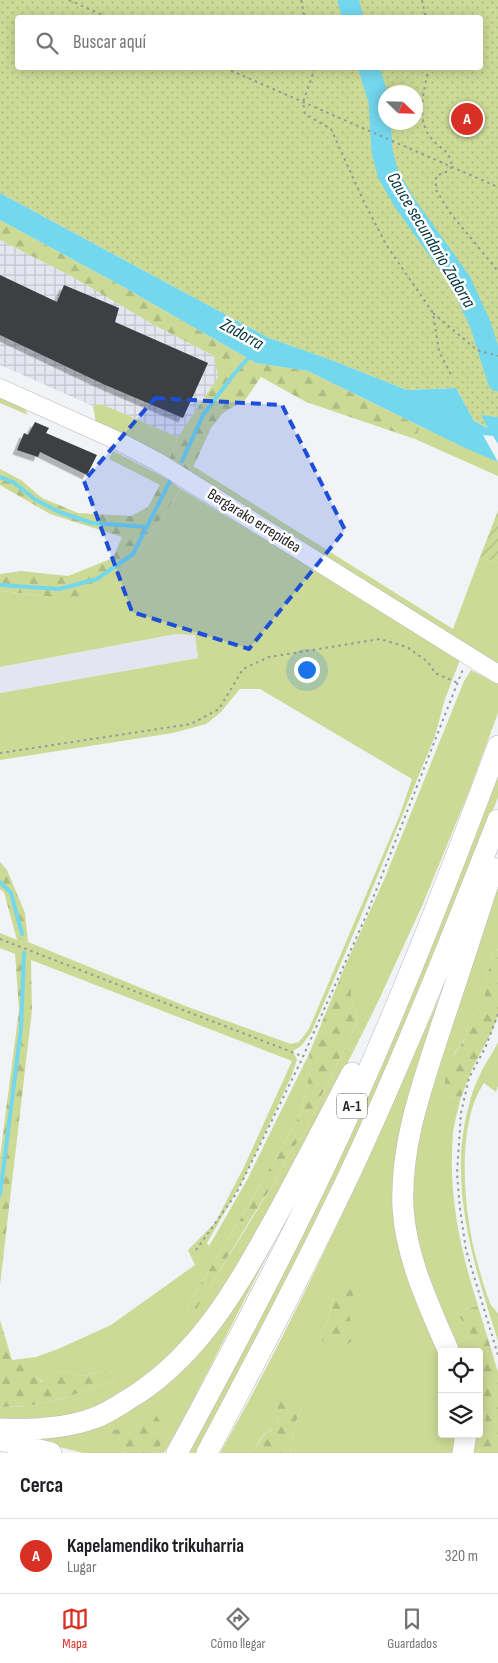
<!DOCTYPE html>
<html lang="es">
<head>
<meta charset="utf-8">
<style>
  :root { --surface:#fff; --page:#f2f2f2; --text:#202124; --muted:#757577; --line:#e0e0e0; --accent:#d93025 }
  body { margin:0; font-family:"Sofia Sans Condensed",sans-serif; background:var(--page); color:var(--text) }
  .controls { position:absolute; right:15px; bottom:15px; display:grid; overflow:hidden; border-radius:5px; box-shadow:0 2px 12px #0003 }
  .controls button { width:45px; height:45px; display:grid; place-items:center; padding:0; border:0; border-bottom:1px solid var(--line); background:var(--surface); color:var(--text); font:25px sans-serif }
  .compass { position:absolute; left:378px; top:85px; width:45px; height:45px; border-radius:50%; background:var(--surface); box-shadow:0 2px 12px #0003; rotate:113deg }
  .you { position:absolute; left:306px; top:669px; width:18px; height:18px; margin:-12px; border:4px solid #fff; border-radius:50%; background:#1a73e8; box-shadow:0 0 0 8px #1a73e833 }
  .badge { display:grid; place-items:center; width:32px; height:32px; border-radius:50%; background:var(--accent); color:#fff; font-size:16px; font-weight:700 }
  .pin { position:absolute; translate:-50% -50%; border:2px solid #fff; box-shadow:0 1px 5px #0006 }
  .list { margin:0; padding:0; list-style:none }
  h2 { display:flex; justify-content:space-between; align-items:center; height:65px; margin:0; padding:0 20px; font-size:21px }
  h2 small { font-size:16px; font-weight:400; color:var(--muted) }
  .list li { display:grid; grid-template-columns:32px 1fr auto; gap:15px; align-items:center; box-sizing:border-box; height:75px; padding:0 20px; border-top:1px solid var(--line) }
  .list b { display:block; font-size:19px; white-space:nowrap }
  .list p { margin:0; font-size:16px; white-space:nowrap; color:var(--muted) }
  .list em { font-size:16px; font-style:normal; color:var(--muted) }
  .icon { flex:none; width:28px; height:28px; fill:none; stroke:currentColor; stroke-width:2; stroke-linecap:round; stroke-linejoin:round }
  .map { position:relative; flex:none; width:498px; height:1453px; overflow:hidden }
  .search { position:absolute; background:var(--surface); box-shadow:0 2px 12px #0003; left:15px; right:15px; top:15px; height:55px; display:flex; align-items:center; gap:12px; box-sizing:border-box; padding:0 18px; border-radius:5px; color:var(--muted); font-size:19px }
  .sheet { height:140px; background:var(--surface) }
  nav { display:flex; justify-content:space-around; align-items:center; box-sizing:border-box; height:70px; border-top:1px solid var(--line); background:var(--surface); font-size:14px; color:var(--muted) }
  nav a { display:grid; justify-items:center; gap:2px }
  nav .on { color:var(--accent) }
  .map>svg:first-child { display:block }
  .built { fill:#e3e5f0 }
  .industrial { fill:url(#industrial-grid) }
  .grass { fill:#ccda96; fill-rule:evenodd }
  .forest { fill:url(#forest-firs) }
  .park { fill:url(#park-dots); fill-rule:evenodd }
  .garden { fill:url(#garden-furrows) }
  .water { fill:#73d7ed }
  .lines { fill:none; stroke-linecap:round; stroke-linejoin:round }
  .stream { stroke:#73d7ed; stroke-width:4 }
  .river { stroke:#73d7ed; stroke-width:21 }
  .building { fill:#3e3f42; filter:url(#shadow) }
  .secondary-casing { stroke:#b8b9bd; stroke-width:19 }
  .highway-casing { stroke:#b8b9bd; stroke-width:22 }
  .path { stroke:#98989b; stroke-width:2; stroke-dasharray:2.5 4; stroke-linecap:butt }
  .secondary { stroke:#fff; stroke-width:18 }
  .highway { stroke:#fff; stroke-width:21 }
  .marked { fill:#1d4ed8; fill-opacity:0.2; stroke:#1d4ed8; stroke-width:4; stroke-dasharray:10 6; stroke-linejoin:round }
  .labels { text-anchor:middle; dominant-baseline:central; stroke-width:5; stroke-linejoin:round; paint-order:stroke }
  .shield { fill:#fff; stroke:#666667; stroke-width:1 }
  .shield-label { font-size:15px; font-weight:bold; fill:#252526 }
  .street-label { font-size:16px; fill:#252526; stroke:#fff }
  .water-label { font-size:18px; font-style:italic; fill:#01343d; stroke:#fff }
</style>
</head>
<body>
<div class="map">
<svg width="498" height="1453" viewBox="0 0 498 1453">
  <defs>
    <pattern id="industrial-grid" width="8" height="8" patternUnits="userSpaceOnUse" patternTransform="scale(1.25)"><rect width="8" height="8" fill="#e3e5f0"/><path d="M0 4h8M4 0v8" fill="none" stroke="#c3c4ce"/></pattern>
    <pattern id="forest-firs" width="22" height="20" patternUnits="userSpaceOnUse" patternTransform="scale(1.25)"><rect width="22" height="20" fill="#ccda96"/><path d="M5 1l3.5 6h-7zM16 11l3.5 6h-7z" fill="#afbb81"/></pattern>
    <pattern id="park-dots" width="8" height="8" patternUnits="userSpaceOnUse" patternTransform="scale(1.25)"><rect width="8" height="8" fill="#ccda96"/><path d="M2 2h.1M6 6h.1" fill="none" stroke="#afbb81" stroke-width="1.8" stroke-linecap="round"/></pattern>
    <pattern id="garden-furrows" width="10" height="10" patternUnits="userSpaceOnUse" patternTransform="scale(1.25)"><rect width="10" height="10" fill="#ccda96"/><path d="M-1 1l2-2M0 10L10 0M9 11l2-2" fill="none" stroke="#afbb81"/></pattern>
    <filter id="shadow"><feDropShadow dx="-4.5" dy="4.5" stdDeviation="0" flood-color="#0004"/></filter>
  </defs>
  <rect width="100%" height="100%" fill="#f2f3f7"/>
  <!-- built -->
  <path class="built" d="M 176,634 L 195,634 L 198,658 L 0,693 L 0,667 Z"/>
  <!-- industrial -->
  <path class="industrial" d="M 0,240 L 71,276 L 154,325 L 214,356 L 218,377 L 178,437 L 101,404 L 93,406 L 0,365 Z"/>
  <!-- grass -->
  <path class="grass" d="M 0,396 L 23,406 L 28,415 L 0,403 Z
    M 101,404 L 178,437 L 169,460 L 96,423 L 93,406 Z
    M 420,426 L 498,462 L 498,476 L 415,439 Z
    M 113,451 L 164,477 L 160,485 L 109,459 Z
    M 193,466 L 453,629 L 480,557 L 498,563 L 498,664 L 191,472 Z
    M 181,489 L 377,607 L 460,660 L 445,699 L 435,736 L 359,921 L 311,1033 L 301,1046 L 293,1051 L 297,1060 L 291,1077 L 243,1180 L 207,1243 L 209,1246 L 247,1180 L 309,1054 L 311,1067 L 301,1113 L 247,1208 L 187,1306 L 190,1319 L 272,1186 L 287,1156 L 304,1134 L 323,1092 L 358,1021 L 351,999 L 351,980 L 345,966 L 384,880 L 464,681 L 471,670 L 498,684 L 498,713 L 468,794 L 422,906 L 376,1006 L 312,1134 L 215,1304 L 155,1371 L 122,1395 L 90,1410 L 54,1418 L 0,1421 L 0,1407 L 29,1406 L 64,1398 L 114,1381 L 111,1370 L 83,1376 L 62,1371 L 43,1382 L 33,1375 L 33,1367 L 12,1360 L 36,1357 L 58,1349 L 111,1325 L 195,1265 L 188,1250 L 215,1223 L 244,1167 L 292,1061 L 0,948 L 0,933 L 17,940 L 28,942 L 188,1007 L 291,1044 L 299,1042 L 309,1029 L 399,817 L 412,779 L 260,689 L 240,689 L 220,713 L 206,724 L 173,733 L 0,760 L 0,693 L 198,658 L 195,635 L 176,634 L 0,667 L 0,592 L 3,591 L 58,598 L 131,563 Z
    M 498,773 L 498,797 L 443,940 L 342,1171 L 197,1453 L 187,1453 Z
    M 498,882 L 498,949 L 494,951 L 485,983 L 485,1002 L 472,1016 L 467,1026 L 466,1037 L 454,1054 L 452,1097 L 460,1100 C 458,1111 454,1123 453,1134 C 448,1194 460,1249 478,1306 L 466,1309 L 461,1317 L 478,1346 L 474,1352 L 459,1352 L 420,1253 L 412,1220 L 413,1148 L 422,1115 Z
    M 457,957 L 396,1184 L 442,1352 L 442,1434 L 461,1434 L 458,1453 L 290,1453 L 295,1425 L 301,1408 L 277,1415 L 279,1427 C 264,1430 259,1440 253,1453 L 220,1453 C 311,1292 383,1126 457,957 ZM 353,1292 L 349,1313 L 320,1338 L 329,1316 L 334,1293 Z
    M 498,1042 L 498,1086 L 496,1092 L 484,1083 C 455,1125 464,1214 477,1261 C 481,1275 485,1292 491,1305 C 493,1308 497,1311 498,1314 C 498,1321 498,1333 498,1341 C 474,1266 447,1183 469,1105 C 471,1096 474,1087 478,1079 C 483,1066 492,1055 498,1042 Z
    M 292,1207 L 185,1416 L 164,1453 L 156,1453 L 161,1444 L 118,1439 L 125,1447 L 123,1453 L 83,1453 L 16,1436 L 131,1404 Z
    M 479,1394 L 486,1417 L 478,1448 L 479,1453 L 473,1453 L 475,1434 L 479,1434 Z"/>
  <!-- forest -->
  <path class="forest" d="M 0,220 L 120,285 L 256,363 L 308,371 L 420,426 L 415,439 L 306,402 L 261,377 L 245,400 L 223,413 L 211,428 L 191,472 L 169,460 L 178,437 L 218,377 L 214,356 L 154,325 L 71,276 L 0,240 Z
    M 0,469 L 21,480 L 42,498 L 78,513 L 131,516 L 148,507 L 164,477 L 181,489 L 131,563 L 93,598 L 58,598 L 3,591 L 0,592 L 0,574 L 21,571 L 68,576 L 113,558 L 122,537 L 50,514 L 0,485 Z
    M 0,862 L 7,870 L 25,913 L 28,942 L 17,940 L 4,892 L 0,889 Z
    M 498,949 L 498,1016 L 493,1029 L 473,1067 L 460,1100 C 437,1093 445,1071 454,1055 C 457,1049 462,1044 465,1039 C 467,1035 466,1031 467,1027 C 469,1017 478,1009 485,1002 L 485,983 L 494,951 Z
    M 15,953 L 31,960 L 32,1010 L 0,1285 L 0,1157 L 19,1010 Z
    M 345,966 L 351,980 L 351,999 L 358,1021 L 323,1092 L 304,1134 L 287,1156 L 272,1186 L 250,1220 L 190,1320 L 187,1306 L 247,1208 L 301,1113 L 311,1067 L 309,1054 Z
    M 345,1283 L 354,1292 L 349,1313 L 352,1330 L 352,1341 L 341,1348 L 329,1347 L 320,1338 L 329,1316 L 334,1293 Z
    M 478,1306 L 498,1372 L 498,1453 L 479,1453 L 478,1448 L 486,1417 L 479,1394 L 479,1352 L 474,1352 L 478,1346 L 460,1317 L 466,1309 Z
    M 0,1320 L 12,1360 L 34,1367 L 33,1375 L 42,1382 L 62,1371 L 83,1376 L 111,1370 L 114,1381 L 64,1398 L 29,1406 L 0,1407 Z
    M 288,1393 L 301,1408 L 295,1425 L 290,1453 L 253,1453 C 259,1440 265,1431 279,1426 L 277,1415 L 279,1394 Z
    M 156,1415 L 163,1426 L 161,1444 L 156,1453 L 123,1453 L 125,1447 L 118,1439 L 106,1437 L 110,1432 Z"/>
  <!-- park -->
  <path class="park" d="M 0,0 L 498,0 L 498,417 L 482,416 L 489,428 L 474,421 L 456,388 L 407,390 L 329,359 L 269,338 L 0,193 ZM 18,18 L 480,18 L 480,68 L 18,68 ZM 386,92 L 416,92 L 416,122 L 386,122 Z"/>
  <!-- garden -->
  <path class="garden" d="M 498,511 L 498,563 L 480,557 Z"/>
  <!-- water -->
  <path class="water" d="M 0,193 L 269,338 L 329,359 L 407,390 L 456,388 L 474,421 L 488,428 L 481,415 L 498,417 L 498,444 L 493,436 L 483,435 L 498,462 L 463,447 L 308,371 L 256,363 L 120,285 L 0,220 Z"/>
  <g class="lines">
    <!-- stream -->
    <path class="stream" d="M 182,461 L 203,415 L 234,374 L 251,355
      M 0,477 L 13,482 L 36,500 L 59,512 L 92,523 L 147,527
      M 0,585 L 59,589 L 97,579 L 133,554 L 170,481
      M 0,882 L 11,893 L 22,934
      M 0,1195 L 21,1028 L 24,953"/>
    <!-- river -->
    <path class="river" d="M 348,0 L 353,18
      M 369,68 L 379,101 L 382,151 L 388,174 L 404,202 L 461,282 L 481,326 L 498,381"/>
  </g>
  <!-- building -->
  <path class="building" d="M 0,275 L 57,302 L 64,285 L 119,308 L 115,322 L 208,363 L 183,418 L 103,384 L 0,335 Z
    M 35,422 L 49,428 L 46,433 L 97,455 L 87,475 L 40,452 L 38,457 L 17,450 L 24,433 L 28,435 Z"/>
  <g class="lines">
    <defs>
      <path id="secondary" d="M 0,388 L 118,441 L 158,462 L 498,674"/>
      <path id="highway" d="M 449,1352 C 429,1306 406,1258 403,1208 C 400,1145 422,1086 441,1027 C 459,974 476,921 493,868
        M 0,1429 C 31,1430 65,1429 94,1418 C 109,1413 123,1402 137,1394 C 203,1350 238,1285 276,1217 C 302,1169 327,1121 352,1073
        M 0,1440 L 51,1453
        M 177,1453 C 228,1359 278,1265 324,1168 C 389,1031 445,888 498,746
        M 207,1453 C 256,1361 305,1268 350,1173 C 404,1057 451,939 498,820
        M 463,1453 L 466,1434"/>
    </defs>
    <!-- secondary casing -->
    <use href="#secondary" class="secondary-casing"/>
    <!-- highway casing -->
    <use href="#highway" class="highway-casing"/>
    <!-- path -->
    <path class="path" d="M 69,0 L 109,18
      M 301,0 L 305,18
      M 422,0 L 426,18
      M 225,68 L 498,187
      M 315,68 L 303,102 L 305,114 L 331,129 L 364,202 L 387,246 L 433,313 L 439,351 L 452,377
      M 429,68 C 424,90 415,120 432,139 C 442,151 449,149 452,166
      M 452,167 L 446,172 L 436,176 L 436,190 L 451,214 L 498,271
      M 433,313 L 477,350 L 498,356
      M 0,753 L 191,724 L 219,709 L 243,669 L 269,657 L 380,639 L 407,647 L 428,662 L 435,673 L 458,683
      M 0,939 L 302,1056
      M 498,1014 L 486,1046 L 469,1078 L 461,1113 L 457,1174 L 460,1209 L 466,1250 L 498,1355
      M 196,1250 L 236,1194 L 301,1061 L 366,916 L 463,669"/>
    <!-- secondary -->
    <use href="#secondary" class="secondary"/>
    <!-- highway -->
    <use href="#highway" class="highway"/>
  </g>
  <!-- marked area -->
  <path class="marked" d="M 155,398 L 282,405 L 345,530 L 249,649 L 132,612 L 84,481 Z"/>
  <g class="labels">
    <!-- shield labels -->
    <rect class="shield" x="337" y="1093.5" width="30" height="25" rx="4"/>
    <g class="shield-label">
      <text x="352" y="1106">A-1</text>
    </g>
    <!-- street labels -->
    <g class="street-label">
      <text transform="translate(254 521) rotate(32)">Bergarako errepidea</text>
    </g>
    <!-- water labels -->
    <g class="water-label">
      <text transform="translate(431 240) rotate(59)">Cauce secundario Zadorra</text>
      <text transform="translate(242 334) rotate(29)">Zadorra</text>
    </g>
  </g>
</svg>
<div class="controls">
<button><svg class="icon" aria-label="locate" viewBox="0 0 24 24"><circle cx="12" cy="12" r="6"/><path d="M12 2v4M12 18v4M2 12h4M18 12h4"/></svg></button>
<button><svg class="icon" aria-label="layers" viewBox="0 0 24 24"><path d="M12 4l9 5-9 5-9-5zM3 14l9 5 9-5"/></svg></button>
</div>
<svg class="compass" viewBox="-18 -18 36 36"><path d="M0-13l5 13h-10z" fill="#e53935"/><path d="M0 13l5-13h-10z" fill="#757577"/></svg>
<div class="you"></div>
<div class="pin badge" style="left:467px;top:119px">A</div>
<div class="search"><svg class="icon" aria-label="search" viewBox="0 0 24 24"><circle cx="10" cy="10" r="6"/><path d="M15 15l6 6"/></svg>Buscar aquí</div>
</div>
<section class="sheet">
<h2>Cerca<small></small></h2>
<ul class="list">
<li><span class="badge">A</span><div><b>Kapelamendiko trikuharria</b><p>Lugar</p></div><em>320 m</em></li>
</ul>
</section>
<nav>
<a class="on"><svg class="icon" aria-label="map" viewBox="0 0 24 24"><path d="M3 6l6-2 6 2 6-2v14l-6 2-6-2-6 2zM9 4v14M15 6v14"/></svg>Mapa</a>
<a><svg class="icon" aria-label="directions" viewBox="0 0 24 24"><path d="M12 3l9 9-9 9-9-9zM9 14v-3h6M13 9l2 2-2 2"/></svg>Cómo llegar</a>
<a><svg class="icon" aria-label="saved" viewBox="0 0 24 24"><path d="M7 4h10v16l-5-4-5 4z"/></svg>Guardados</a>
</nav>
</body>
</html>
